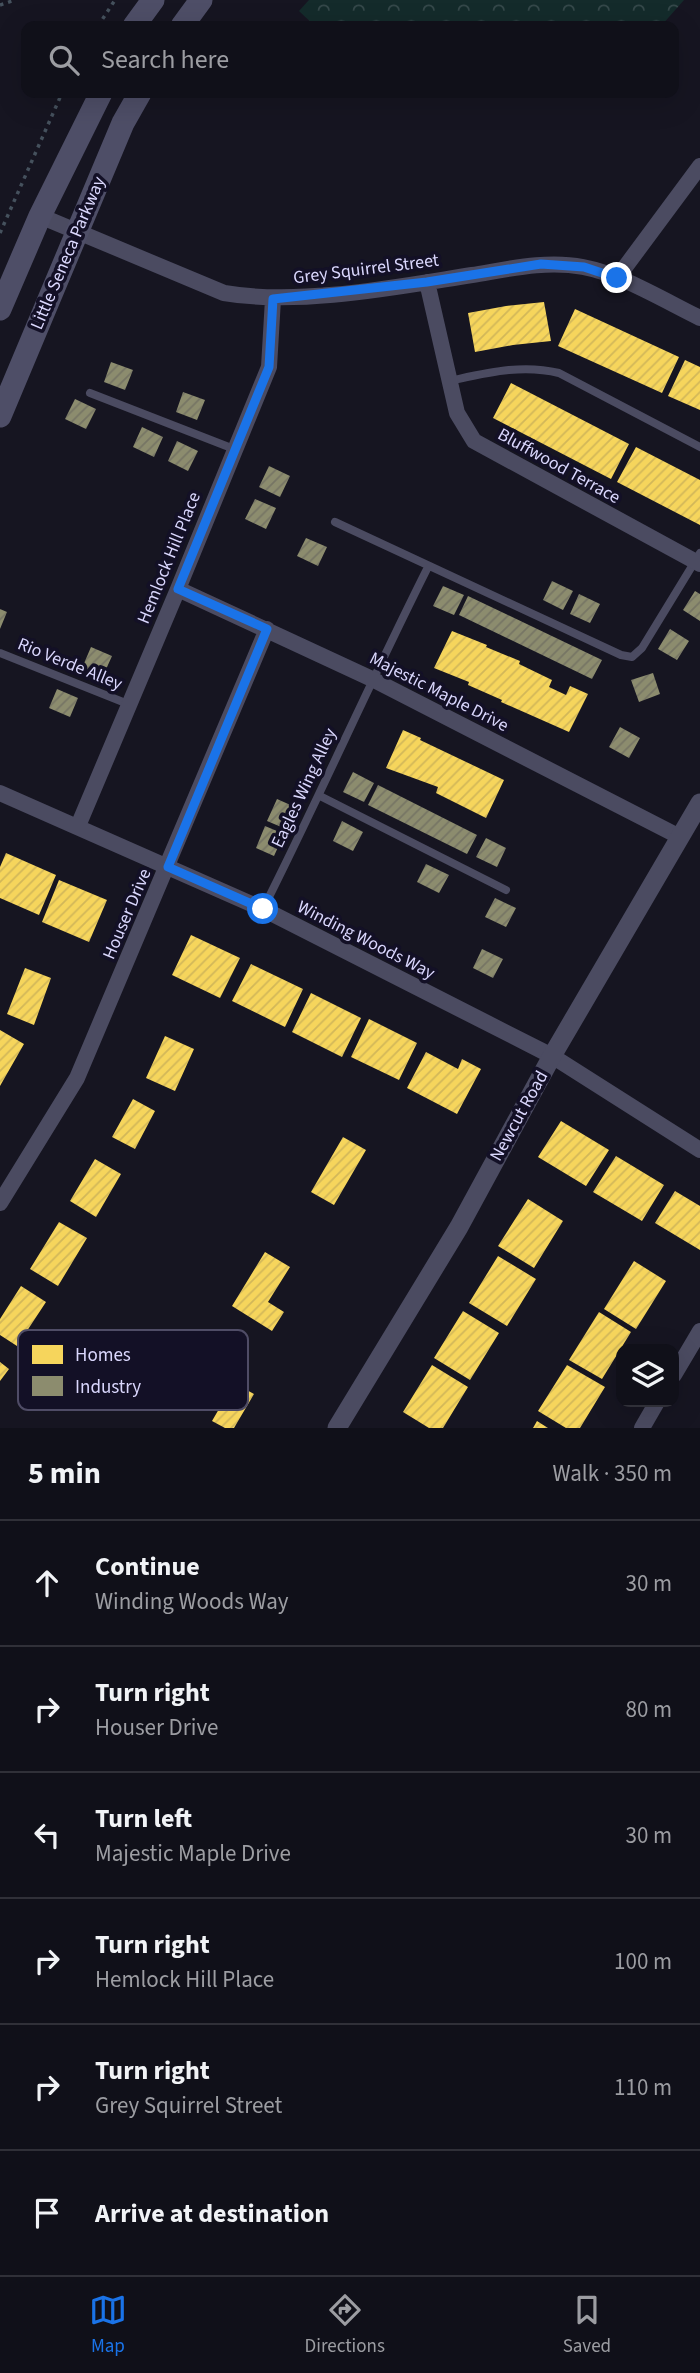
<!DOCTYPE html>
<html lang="en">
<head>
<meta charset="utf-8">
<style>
  :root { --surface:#101019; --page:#191922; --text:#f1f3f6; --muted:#9c9da2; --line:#303038; --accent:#1a73e8 }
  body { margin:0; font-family:"Source Sans 3",sans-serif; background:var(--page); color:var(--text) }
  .controls { position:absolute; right:21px; bottom:21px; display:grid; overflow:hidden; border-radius:14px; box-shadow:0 7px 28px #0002 }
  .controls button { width:63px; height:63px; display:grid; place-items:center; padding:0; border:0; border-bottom:2px solid var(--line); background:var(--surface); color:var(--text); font:35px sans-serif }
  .stop { position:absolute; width:21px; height:21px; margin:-16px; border:5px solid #1a73e8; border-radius:50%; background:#fff }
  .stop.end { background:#1a73e8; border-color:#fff; box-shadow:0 2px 7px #0008 }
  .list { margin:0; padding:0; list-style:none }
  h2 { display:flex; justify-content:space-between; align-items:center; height:91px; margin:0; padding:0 28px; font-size:30px }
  h2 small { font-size:23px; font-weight:400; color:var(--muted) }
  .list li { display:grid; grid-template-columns:46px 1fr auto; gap:21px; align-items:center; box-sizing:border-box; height:126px; padding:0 28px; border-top:2px solid var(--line) }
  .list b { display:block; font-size:26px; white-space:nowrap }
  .list p { margin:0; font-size:23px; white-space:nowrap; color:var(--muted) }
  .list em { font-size:23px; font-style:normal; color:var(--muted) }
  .icon { flex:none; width:38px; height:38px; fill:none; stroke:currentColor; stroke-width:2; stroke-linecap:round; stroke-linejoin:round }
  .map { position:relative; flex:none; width:700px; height:1428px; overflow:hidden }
  .search { position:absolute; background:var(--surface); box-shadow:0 7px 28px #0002; left:21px; right:21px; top:21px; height:77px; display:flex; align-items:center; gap:18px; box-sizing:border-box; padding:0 24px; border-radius:14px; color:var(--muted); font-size:26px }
  .sheet { height:847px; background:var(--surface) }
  nav { display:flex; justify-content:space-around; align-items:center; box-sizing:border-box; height:98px; border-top:2px solid var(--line); background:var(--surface); font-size:19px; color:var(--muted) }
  nav a { display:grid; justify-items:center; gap:4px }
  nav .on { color:var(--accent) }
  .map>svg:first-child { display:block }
  .forest { fill:url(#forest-crowns) }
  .homes { fill:url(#homes-hatch) }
  .industry { fill:url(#industry-hatch) }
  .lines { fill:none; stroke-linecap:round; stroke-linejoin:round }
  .path { stroke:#45515d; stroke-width:3.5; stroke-dasharray:3.5 5; stroke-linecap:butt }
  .service { stroke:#4b4b61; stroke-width:8 }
  .minor { stroke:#4b4b61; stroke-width:16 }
  .tertiary { stroke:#4b4b61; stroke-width:19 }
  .secondary { stroke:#4e4e67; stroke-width:23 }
  .route { stroke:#1a73e8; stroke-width:9 }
  .labels { text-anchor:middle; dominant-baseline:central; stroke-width:7; stroke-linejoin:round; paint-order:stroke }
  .street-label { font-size:18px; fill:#dad7fd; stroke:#131026 }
  .key { fill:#131026; stroke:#4f4c66; stroke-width:2 }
  .key-label { font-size:19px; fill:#dad7fd }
</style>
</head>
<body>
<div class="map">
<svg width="700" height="1428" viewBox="0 0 700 1428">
  <defs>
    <pattern id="forest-crowns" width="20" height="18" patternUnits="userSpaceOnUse" patternTransform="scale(1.75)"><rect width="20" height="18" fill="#142b2b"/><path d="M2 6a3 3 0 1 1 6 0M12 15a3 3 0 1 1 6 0" fill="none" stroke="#36494b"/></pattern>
    <pattern id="homes-hatch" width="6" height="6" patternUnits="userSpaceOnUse" patternTransform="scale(1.75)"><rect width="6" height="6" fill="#f6d55c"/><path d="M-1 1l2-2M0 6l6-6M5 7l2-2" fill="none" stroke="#d2b759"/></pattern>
    <pattern id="industry-hatch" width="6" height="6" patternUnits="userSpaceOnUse" patternTransform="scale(1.75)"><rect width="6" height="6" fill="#8c8c6e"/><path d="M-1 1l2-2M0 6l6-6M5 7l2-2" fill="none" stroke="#767564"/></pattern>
  </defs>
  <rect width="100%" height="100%" fill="#161521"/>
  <!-- forest -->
  <path class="forest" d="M 309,0 L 684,0 L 661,26 L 315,26 L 299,11 Z"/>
  <!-- homes -->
  <path class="homes" d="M 544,302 L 551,341 L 513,345 L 475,352 L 468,313 L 506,306 Z
    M 575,309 L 679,357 L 662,393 L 558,346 Z
    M 685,360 L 700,367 L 700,410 L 668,396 Z
    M 511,383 L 629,444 L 611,479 L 493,418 Z
    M 636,447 L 700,480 L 700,525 L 617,482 Z
    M 452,631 L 487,645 L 486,647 L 520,661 L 519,664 L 552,680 L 549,687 L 566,695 L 570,686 L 588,694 L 569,732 L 517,709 L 501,702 L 502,700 L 468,685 L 469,682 L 434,668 Z
    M 403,730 L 421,738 L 420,740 L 504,780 L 486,818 L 436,793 L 438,787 L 386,768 Z
    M 6,853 L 56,875 L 39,915 L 0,898 L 0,867 Z
    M 59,880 L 107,900 L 89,942 L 42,922 Z
    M 191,935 L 240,958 L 220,998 L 172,975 Z
    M 251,964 L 303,989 L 285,1027 L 232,1001 Z
    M 25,968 L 51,978 L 34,1025 L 7,1014 Z
    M 311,993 L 361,1018 L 342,1057 L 292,1032 Z
    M 369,1019 L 417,1043 L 399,1080 L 351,1057 Z
    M 0,1030 L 24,1044 L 0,1086 Z
    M 165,1036 L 194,1049 L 175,1091 L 146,1078 Z
    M 426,1052 L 458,1069 L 462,1059 L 481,1069 L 457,1114 L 407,1088 Z
    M 133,1099 L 155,1111 L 135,1149 L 112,1137 Z
    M 561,1121 L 609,1150 L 586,1186 L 538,1157 Z
    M 343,1137 L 366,1150 L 334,1205 L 311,1192 Z
    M 616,1156 L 664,1185 L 642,1221 L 593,1192 Z
    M 95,1159 L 121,1174 L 96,1217 L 70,1201 Z
    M 675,1191 L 700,1206 L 700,1250 L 655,1223 Z
    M 528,1199 L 563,1221 L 534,1268 L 498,1246 Z
    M 59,1222 L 87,1238 L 58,1286 L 30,1269 Z
    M 265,1252 L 290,1267 L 268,1302 L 284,1312 L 272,1331 L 232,1306 Z
    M 498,1256 L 536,1279 L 507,1326 L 469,1303 Z
    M 634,1261 L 666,1281 L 636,1329 L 604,1309 Z
    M 21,1286 L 46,1302 L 17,1346 L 0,1335 L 0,1319 Z
    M 463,1311 L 499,1333 L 470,1380 L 434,1358 Z
    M 599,1312 L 631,1332 L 602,1379 L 569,1360 Z
    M 0,1362 L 9,1369 L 0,1381 Z
    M 432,1365 L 468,1387 L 443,1428 L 429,1428 L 403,1412 Z
    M 567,1365 L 605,1387 L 580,1428 L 566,1428 L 538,1411 Z
    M 234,1383 L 254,1394 L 234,1428 L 225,1428 L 212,1421 Z
    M 537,1421 L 548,1428 L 533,1428 Z"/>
  <!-- industry -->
  <path class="industry" d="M 111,362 L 133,370 L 125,390 L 104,382 Z
    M 183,392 L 205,400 L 197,420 L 176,412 Z
    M 75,399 L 96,409 L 86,429 L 65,419 Z
    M 142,427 L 163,437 L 154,457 L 133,447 Z
    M 177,441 L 198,451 L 188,471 L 168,461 Z
    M 269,466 L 290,476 L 280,497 L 259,487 Z
    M 255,499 L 276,508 L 266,529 L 245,519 Z
    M 306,538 L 327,547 L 318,566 L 297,556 Z
    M 552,581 L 573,591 L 563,610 L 543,600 Z
    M 443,586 L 464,595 L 454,615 L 433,606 Z
    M 695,591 L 700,594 L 700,621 L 683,610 Z
    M 579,594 L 600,604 L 590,623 L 570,614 Z
    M 468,596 L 602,660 L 592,679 L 459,615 Z
    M 0,609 L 7,612 L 0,629 Z
    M 670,629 L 689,641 L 677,660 L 658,649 Z
    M 91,647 L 112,656 L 103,676 L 82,668 Z
    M 653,673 L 660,694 L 639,702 L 631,680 Z
    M 57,689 L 78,698 L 70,717 L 49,708 Z
    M 620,727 L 640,738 L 629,758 L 609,747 Z
    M 353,772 L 374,783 L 364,802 L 343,792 Z
    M 378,785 L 477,835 L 467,854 L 368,805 Z
    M 277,799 L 295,807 L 286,829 L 267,821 Z
    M 342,821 L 363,832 L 353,851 L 333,841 Z
    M 265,826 L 284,834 L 274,856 L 256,848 Z
    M 486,838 L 506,848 L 497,867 L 476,857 Z
    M 426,864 L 449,875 L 439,893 L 417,882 Z
    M 495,898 L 516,908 L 506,927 L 485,917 Z
    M 482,949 L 503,959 L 493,978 L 473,968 Z"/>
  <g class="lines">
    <!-- path -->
    <path class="path" d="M 0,5 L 15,0
      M 98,26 L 115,0
      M 0,233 L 62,93"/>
    <!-- service -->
    <path class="service" d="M 449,381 C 487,373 521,364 559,373 L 700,447
      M 90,393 L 234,449
      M 335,522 L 621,655 L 632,657 L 642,648 L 700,553
      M 0,653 L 128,704
      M 320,796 L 506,890
      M 263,909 C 320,796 371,680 428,567"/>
    <!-- minor -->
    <path class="minor" d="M 40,216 L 224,293 C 300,306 396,287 472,275 C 509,269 546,260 583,267 C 621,274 665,301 700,318
      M 617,278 L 700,166
      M 427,282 L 457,413 L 474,441 L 700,564
      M 178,589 L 372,679 L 680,837
      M 0,793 L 263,909 L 552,1056 L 700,1150
      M 78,826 L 178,589 L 269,367 L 273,299
      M 0,1203 L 77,1078 L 267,629
      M 674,1375 L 700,1331
      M 642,1428 L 657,1402"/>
    <!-- tertiary -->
    <path class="tertiary" d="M 337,1428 L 459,1227 L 552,1056 L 700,803"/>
    <!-- secondary -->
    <path class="secondary" d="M 134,26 L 153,0
      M 182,26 L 201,0
      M 0,309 L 40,216 L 101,93
      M 0,416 L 123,123 L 140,93"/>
  </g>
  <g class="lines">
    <!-- route -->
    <path class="route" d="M 263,909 L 168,867 L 267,629 L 178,589 L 269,367 L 273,299 L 427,282 L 541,264 L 584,267 L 617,278"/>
  </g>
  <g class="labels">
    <!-- street labels -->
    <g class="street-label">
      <text transform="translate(68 253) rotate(-67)">Little Seneca Parkway</text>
      <text transform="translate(366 269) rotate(-7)">Grey Squirrel Street</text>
      <text transform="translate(559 466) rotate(29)">Bluffwood Terrace</text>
      <text transform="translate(169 558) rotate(-68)">Hemlock Hill Place</text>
      <text transform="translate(70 664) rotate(22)">Rio Verde Alley</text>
      <text transform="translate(439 692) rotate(27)">Majestic Maple Drive</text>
      <text transform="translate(304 788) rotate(-65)">Eagles Wing Alley</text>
      <text transform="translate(127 914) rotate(-67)">Houser Drive</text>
      <text transform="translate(366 940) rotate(27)">Winding Woods Way</text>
      <text transform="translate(519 1116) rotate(-61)">Newcut Road</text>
    </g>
  </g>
  <!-- legend -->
  <rect x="18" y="1330" width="230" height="80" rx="10" class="key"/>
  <rect x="32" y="1345" width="31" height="19" fill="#f6d55c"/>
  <rect x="32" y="1376" width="31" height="20" fill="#8c8c6e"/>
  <g class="key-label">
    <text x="75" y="1361">Homes</text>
    <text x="75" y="1393">Industry</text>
  </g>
</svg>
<div class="controls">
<button><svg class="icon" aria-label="layers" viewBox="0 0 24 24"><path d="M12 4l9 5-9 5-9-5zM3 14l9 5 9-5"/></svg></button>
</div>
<div class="stop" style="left:263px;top:909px"></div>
<div class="stop end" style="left:617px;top:278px"></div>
<div class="search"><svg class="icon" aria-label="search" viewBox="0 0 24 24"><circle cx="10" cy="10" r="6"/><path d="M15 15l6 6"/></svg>Search here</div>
</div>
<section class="sheet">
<h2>5 min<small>Walk · 350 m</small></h2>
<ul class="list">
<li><svg class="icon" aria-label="ahead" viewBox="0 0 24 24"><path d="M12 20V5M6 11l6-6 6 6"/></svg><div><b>Continue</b><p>Winding Woods Way</p></div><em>30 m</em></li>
<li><svg class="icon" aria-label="right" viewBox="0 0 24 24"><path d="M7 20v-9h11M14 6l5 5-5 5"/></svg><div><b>Turn right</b><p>Houser Drive</p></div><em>80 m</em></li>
<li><svg class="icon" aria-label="left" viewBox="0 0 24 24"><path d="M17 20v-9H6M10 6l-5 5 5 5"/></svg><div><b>Turn left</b><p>Majestic Maple Drive</p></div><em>30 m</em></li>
<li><svg class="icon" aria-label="right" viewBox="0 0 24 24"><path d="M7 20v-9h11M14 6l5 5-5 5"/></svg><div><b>Turn right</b><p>Hemlock Hill Place</p></div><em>100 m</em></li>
<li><svg class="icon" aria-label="right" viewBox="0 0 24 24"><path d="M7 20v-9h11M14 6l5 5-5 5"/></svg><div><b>Turn right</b><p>Grey Squirrel Street</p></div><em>110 m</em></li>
<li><svg class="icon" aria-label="arrive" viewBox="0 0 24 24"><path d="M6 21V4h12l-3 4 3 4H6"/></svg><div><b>Arrive at destination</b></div></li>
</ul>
</section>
<nav>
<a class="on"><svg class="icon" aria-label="map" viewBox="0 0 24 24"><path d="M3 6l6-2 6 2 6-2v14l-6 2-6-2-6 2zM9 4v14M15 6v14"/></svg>Map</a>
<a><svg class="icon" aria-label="directions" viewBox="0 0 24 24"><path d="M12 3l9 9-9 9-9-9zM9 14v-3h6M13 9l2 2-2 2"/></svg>Directions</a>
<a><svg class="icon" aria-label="saved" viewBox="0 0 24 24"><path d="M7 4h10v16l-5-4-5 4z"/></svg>Saved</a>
</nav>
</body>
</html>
